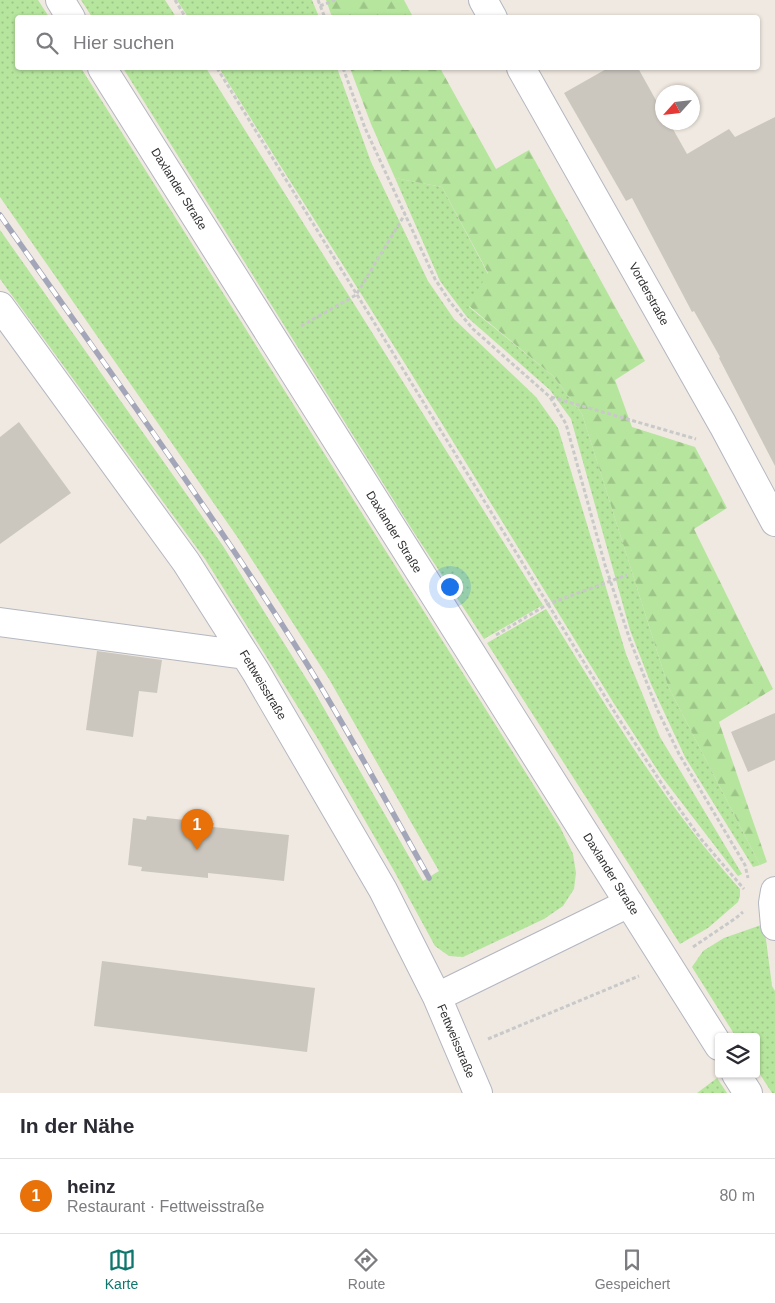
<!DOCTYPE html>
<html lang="de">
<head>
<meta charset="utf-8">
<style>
  :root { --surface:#fff; --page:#f2f2f3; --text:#2b2b33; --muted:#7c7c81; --line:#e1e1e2; --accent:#0f766e }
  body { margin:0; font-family:Arial,sans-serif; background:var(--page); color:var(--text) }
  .controls { position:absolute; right:15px; bottom:15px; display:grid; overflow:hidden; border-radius:5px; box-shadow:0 1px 4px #0004 }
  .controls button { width:45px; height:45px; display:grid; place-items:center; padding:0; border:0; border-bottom:1px solid var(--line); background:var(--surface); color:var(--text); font:25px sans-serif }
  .compass { position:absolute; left:655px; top:85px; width:45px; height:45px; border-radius:50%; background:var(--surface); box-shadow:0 1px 4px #0004; rotate:243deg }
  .you { position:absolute; left:449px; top:586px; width:18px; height:18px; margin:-12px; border:4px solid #fff; border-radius:50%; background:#1a73e8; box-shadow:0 0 0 8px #1a73e833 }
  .badge { display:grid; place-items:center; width:32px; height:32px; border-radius:50%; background:var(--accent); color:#fff; font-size:16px; font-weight:700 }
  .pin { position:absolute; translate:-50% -41px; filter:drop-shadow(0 1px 2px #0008) }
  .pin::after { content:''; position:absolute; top:26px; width:18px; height:15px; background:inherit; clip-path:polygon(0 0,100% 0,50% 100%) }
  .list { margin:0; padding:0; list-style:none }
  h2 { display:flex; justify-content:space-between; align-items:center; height:65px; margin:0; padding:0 20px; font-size:21px }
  h2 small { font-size:16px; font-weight:400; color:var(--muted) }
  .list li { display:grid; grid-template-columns:32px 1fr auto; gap:15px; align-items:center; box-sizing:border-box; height:75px; padding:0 20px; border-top:1px solid var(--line) }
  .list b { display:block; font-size:19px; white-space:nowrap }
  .list p { margin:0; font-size:16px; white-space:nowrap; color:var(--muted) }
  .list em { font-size:16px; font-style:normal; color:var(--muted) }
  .icon { flex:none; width:28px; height:28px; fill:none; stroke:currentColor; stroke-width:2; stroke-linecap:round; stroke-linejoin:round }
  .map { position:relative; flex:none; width:775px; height:1093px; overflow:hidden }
  .search { position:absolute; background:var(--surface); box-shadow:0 1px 4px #0004; left:15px; right:15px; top:15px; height:55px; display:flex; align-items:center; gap:12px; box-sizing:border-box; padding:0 18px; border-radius:5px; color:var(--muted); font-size:19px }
  .sheet { height:140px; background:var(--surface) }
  nav { display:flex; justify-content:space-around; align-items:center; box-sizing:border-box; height:70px; border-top:1px solid var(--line); background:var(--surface); font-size:14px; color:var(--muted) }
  nav a { display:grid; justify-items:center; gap:2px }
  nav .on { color:var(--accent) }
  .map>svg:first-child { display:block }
  .grass { fill:url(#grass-dots) }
  .forest { fill:url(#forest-firs) }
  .building { fill:#cbc7bf }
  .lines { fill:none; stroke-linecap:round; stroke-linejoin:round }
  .minor-casing { stroke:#b4b7c1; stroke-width:30 }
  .path { stroke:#c9c9c9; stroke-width:3; stroke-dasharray:4 2.5; stroke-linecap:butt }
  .minor { stroke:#fff; stroke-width:28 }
  .rail-casing { stroke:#a3a6b8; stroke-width:5.5 }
  .rail { stroke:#fff; stroke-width:4; stroke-dasharray:11; stroke-linecap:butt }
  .labels { text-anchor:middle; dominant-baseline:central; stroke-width:4; stroke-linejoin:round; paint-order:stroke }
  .street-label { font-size:12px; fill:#2e2e2e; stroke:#fff }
</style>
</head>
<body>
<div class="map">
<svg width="775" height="1093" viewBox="0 0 775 1093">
  <defs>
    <pattern id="grass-dots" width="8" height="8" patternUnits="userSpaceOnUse" patternTransform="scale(1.25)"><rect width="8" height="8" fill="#b6e59e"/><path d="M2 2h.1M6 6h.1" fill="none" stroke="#9dc588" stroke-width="1.8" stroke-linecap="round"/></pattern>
    <pattern id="forest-firs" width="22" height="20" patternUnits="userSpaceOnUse" patternTransform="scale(1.25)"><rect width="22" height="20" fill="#b6e59e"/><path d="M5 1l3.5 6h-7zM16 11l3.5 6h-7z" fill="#9dc588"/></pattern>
  </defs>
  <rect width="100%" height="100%" fill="#efe9e1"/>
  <!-- grass -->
  <path class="grass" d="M 0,0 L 38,0 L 49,17 L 18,18 L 18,68 L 81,68 L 560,827 L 573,854 L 576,873 L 574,889 L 563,906 L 544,919 L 463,957 L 449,956 L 435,946 L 393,869 L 318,739 L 205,559 L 0,279 L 0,230 L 223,546 L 314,691 L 423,881 L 439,871 L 329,679 L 238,538 L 0,197 Z
    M 81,0 L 165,0 L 176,17 L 92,17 Z
    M 177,0 L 312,0 L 319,17 L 188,17 Z
    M 123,68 L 206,68 L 543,605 L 484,639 L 413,531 Z
    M 219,68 L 337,68 L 371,162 L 428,281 L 454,319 L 536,397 L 558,428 L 626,654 L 660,737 L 742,874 L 738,876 L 662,777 L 613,702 L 409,370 Z
    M 395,178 L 442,187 L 488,274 L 469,307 L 553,376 L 582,414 L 668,686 L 760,865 L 753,867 L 685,757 L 651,684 L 630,630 L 571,419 L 550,390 L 467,317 L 440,281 Z
    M 546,609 C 606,706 664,804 740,889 L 740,896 L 738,902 L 708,928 L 680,944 L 487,643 Z
    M 764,924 L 772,986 L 775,991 L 775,1093 L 772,1093 L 756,1068 L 756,1037 L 736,1037 L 692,967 L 703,951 L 724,938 Z
    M 717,1078 L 727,1093 L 697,1093 Z"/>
  <!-- forest -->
  <path class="forest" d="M 326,0 L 404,0 L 413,17 L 332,17 Z
    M 350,68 L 440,68 L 496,169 L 529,150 L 645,361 L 615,380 L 632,427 L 695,447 L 727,508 L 694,529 L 773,689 L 719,722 L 767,862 L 760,865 L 668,686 L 582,414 L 553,376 L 469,306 L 488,273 L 442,187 L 395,178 L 371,124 Z"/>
  <!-- building -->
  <path class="building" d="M 608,68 L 638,68 L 662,111 L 662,122 L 669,122 L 687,154 L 729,129 L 735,137 L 775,117 L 775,466 L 719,358 L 720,357 L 694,311 L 692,312 L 632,198 L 626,201 L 564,93 Z
    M 19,422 L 71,493 L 0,544 L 0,437 Z
    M 97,651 L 162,660 L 157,693 L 139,691 L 133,737 L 86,730 Z
    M 775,713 L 775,760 L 748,772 L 731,732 Z
    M 147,816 L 214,823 L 213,827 L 289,835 L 284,881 L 208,873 L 208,878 L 141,871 L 142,867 L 128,865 L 133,818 L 146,820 Z
    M 102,961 L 315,988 L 307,1052 L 94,1026 Z"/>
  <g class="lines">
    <defs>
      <path id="minor" d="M 60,0 L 71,18
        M 483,0 L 493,18
        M 102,68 L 719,1046
        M 521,68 L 723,425 L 775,522
        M 0,306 L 186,562 L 256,672 L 383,890 L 437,997 L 478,1093
        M 0,622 L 245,655
        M 775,891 L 773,903 L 775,926
        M 437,997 L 629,903
        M 736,1074 L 748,1093"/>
    </defs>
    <!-- minor casing -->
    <use href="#minor" class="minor-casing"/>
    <!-- path -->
    <path class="path" d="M 175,0 L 186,18
      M 318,0 L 325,18
      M 320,6 L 335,0
      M 217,68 L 617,716 L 668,793 L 701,839 L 744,889
      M 343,68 L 365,128 L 435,279 L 450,302 L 473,329 L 550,397 L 566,424 L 605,565 L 630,640 L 657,709 L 679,754 L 745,865 L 748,878
      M 301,326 L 356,295 L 405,214
      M 551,397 L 696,439
      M 496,635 L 548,604 L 627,575
      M 693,947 L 736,918 L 743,912
      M 488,1039 L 639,976"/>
    <!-- minor -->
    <use href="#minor" class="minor"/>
    <defs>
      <path id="rail" d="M 0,215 C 104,364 211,510 307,664 C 350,734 389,806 429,878"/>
    </defs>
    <!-- rail casing -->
    <use href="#rail" class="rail-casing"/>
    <!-- rail -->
    <use href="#rail" class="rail"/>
  </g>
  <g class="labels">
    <!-- street labels -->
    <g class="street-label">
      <text transform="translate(179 189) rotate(58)">Daxlander Straße</text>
      <text transform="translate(649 294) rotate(61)">Vorderstraße</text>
      <text transform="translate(394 532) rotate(58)">Daxlander Straße</text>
      <text transform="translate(263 685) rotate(59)">Fettweisstraße</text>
      <text transform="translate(611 874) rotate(58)">Daxlander Straße</text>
      <text transform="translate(456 1041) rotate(67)">Fettweisstraße</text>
    </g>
  </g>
</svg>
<div class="controls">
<button><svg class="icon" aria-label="layers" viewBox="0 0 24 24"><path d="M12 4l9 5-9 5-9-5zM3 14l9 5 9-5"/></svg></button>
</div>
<svg class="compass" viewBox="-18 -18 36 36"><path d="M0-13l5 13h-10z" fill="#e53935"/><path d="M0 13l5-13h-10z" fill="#7c7c81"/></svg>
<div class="you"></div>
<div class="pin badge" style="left:197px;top:850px;background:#e8710a">1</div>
<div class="search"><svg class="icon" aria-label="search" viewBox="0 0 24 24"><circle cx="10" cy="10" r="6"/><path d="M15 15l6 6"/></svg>Hier suchen</div>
</div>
<section class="sheet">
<h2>In der Nähe<small></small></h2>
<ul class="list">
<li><span class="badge" style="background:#e8710a">1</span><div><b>heinz</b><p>Restaurant · Fettweisstraße</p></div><em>80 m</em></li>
</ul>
</section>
<nav>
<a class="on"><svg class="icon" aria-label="map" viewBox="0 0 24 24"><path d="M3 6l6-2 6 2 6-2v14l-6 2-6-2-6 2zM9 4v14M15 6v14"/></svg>Karte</a>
<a><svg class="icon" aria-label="directions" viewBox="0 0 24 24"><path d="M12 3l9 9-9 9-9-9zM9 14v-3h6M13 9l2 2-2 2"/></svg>Route</a>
<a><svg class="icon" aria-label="saved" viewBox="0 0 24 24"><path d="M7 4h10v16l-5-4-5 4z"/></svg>Gespeichert</a>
</nav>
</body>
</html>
